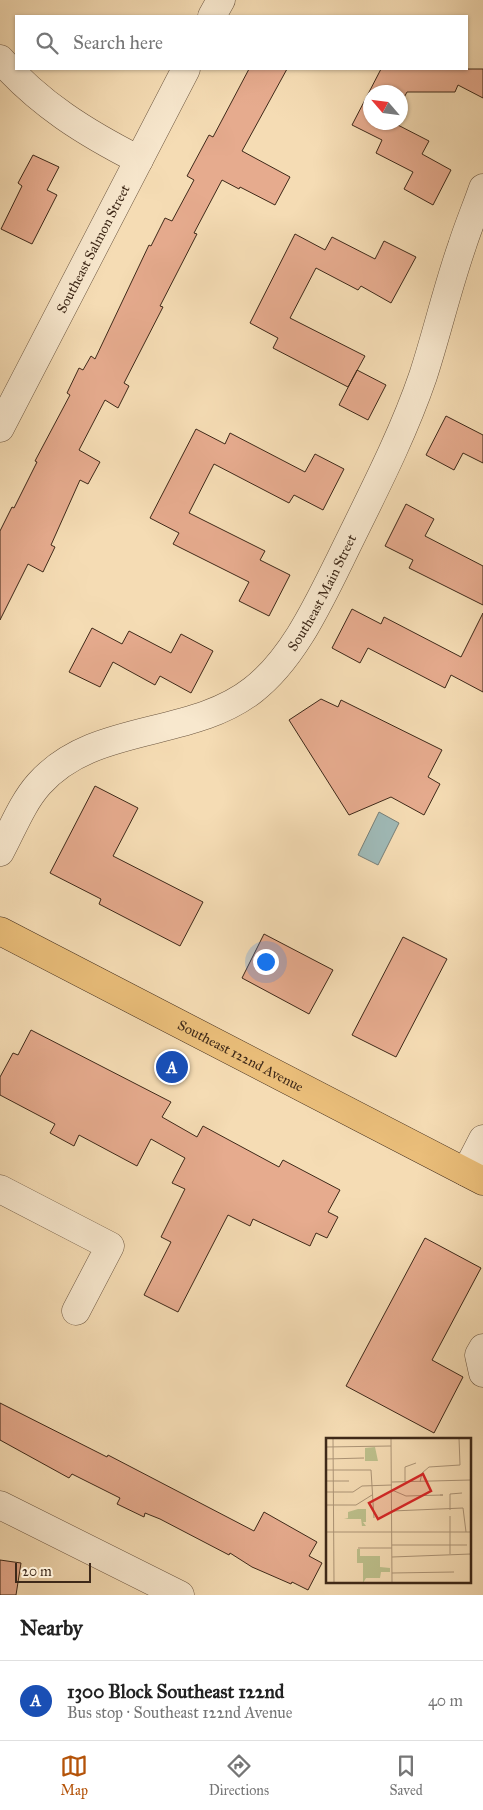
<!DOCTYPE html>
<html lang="en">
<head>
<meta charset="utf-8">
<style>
  :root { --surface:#fff; --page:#f6f6f6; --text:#222; --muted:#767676; --line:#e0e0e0; --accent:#b45309 }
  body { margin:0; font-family:"IM FELL Great Primer",serif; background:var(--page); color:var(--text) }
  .compass { position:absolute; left:363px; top:85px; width:45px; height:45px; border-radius:50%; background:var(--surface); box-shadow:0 1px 4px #0004; rotate:298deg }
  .scale { position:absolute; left:15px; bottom:12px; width:76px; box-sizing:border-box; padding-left:5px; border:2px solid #3e2919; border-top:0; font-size:14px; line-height:18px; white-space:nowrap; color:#3e2919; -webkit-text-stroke:4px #f8e8ce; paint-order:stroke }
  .you { position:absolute; left:265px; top:961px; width:18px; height:18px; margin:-12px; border:4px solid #fff; border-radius:50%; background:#1a73e8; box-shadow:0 0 0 8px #1a73e833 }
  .badge { display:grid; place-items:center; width:32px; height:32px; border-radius:50%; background:var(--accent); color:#fff; font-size:16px; font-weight:700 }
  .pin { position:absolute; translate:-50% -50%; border:2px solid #fff; box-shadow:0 1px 5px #0006 }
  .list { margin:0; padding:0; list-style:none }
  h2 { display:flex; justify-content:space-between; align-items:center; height:65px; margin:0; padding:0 20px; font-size:21px }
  h2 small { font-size:16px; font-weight:400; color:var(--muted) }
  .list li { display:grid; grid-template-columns:32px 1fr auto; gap:15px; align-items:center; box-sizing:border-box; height:80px; padding:0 20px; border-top:1px solid var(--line) }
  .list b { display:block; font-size:19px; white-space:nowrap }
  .list p { margin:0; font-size:16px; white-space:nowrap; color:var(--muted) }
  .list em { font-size:16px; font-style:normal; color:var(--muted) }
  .icon { flex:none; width:28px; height:28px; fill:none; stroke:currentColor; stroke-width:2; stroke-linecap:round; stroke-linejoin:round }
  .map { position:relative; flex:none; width:483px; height:1595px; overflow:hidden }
  .search { position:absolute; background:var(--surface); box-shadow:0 1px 4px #0004; left:15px; right:15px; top:15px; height:55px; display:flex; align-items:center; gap:12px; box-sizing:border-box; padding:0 18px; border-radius:0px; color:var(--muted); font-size:19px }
  .sheet { height:145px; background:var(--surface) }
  nav { display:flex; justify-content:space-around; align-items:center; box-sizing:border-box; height:70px; border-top:1px solid var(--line); background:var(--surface); font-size:14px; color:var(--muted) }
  nav a { display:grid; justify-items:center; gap:2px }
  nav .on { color:var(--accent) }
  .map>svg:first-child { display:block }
  .water { fill:#9fb9b6; stroke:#787f77 }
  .building { fill:#e6ab8e; stroke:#3e2919 }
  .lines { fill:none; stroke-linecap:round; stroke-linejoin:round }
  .minor-casing { stroke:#6c5640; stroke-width:29 }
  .major-casing { stroke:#3e2919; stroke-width:29 }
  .minor { stroke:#f8e8ce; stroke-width:28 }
  .major { stroke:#eabe7a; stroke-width:28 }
  .labels { text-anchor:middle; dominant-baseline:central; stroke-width:4; stroke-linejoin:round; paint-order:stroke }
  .street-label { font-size:14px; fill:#3e2919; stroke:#f8e8ce }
  .inset-road { fill:none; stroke:#ac9476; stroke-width:1 }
  .view { fill:#d62828; fill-opacity:0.15; stroke:#d62828; stroke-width:2.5 }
  .inset-edge { fill:none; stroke:#3e2919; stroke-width:2.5 }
</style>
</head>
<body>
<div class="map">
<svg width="483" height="1595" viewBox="0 0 483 1595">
  <rect width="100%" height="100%" fill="#f5dcb4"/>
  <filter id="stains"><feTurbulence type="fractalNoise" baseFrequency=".004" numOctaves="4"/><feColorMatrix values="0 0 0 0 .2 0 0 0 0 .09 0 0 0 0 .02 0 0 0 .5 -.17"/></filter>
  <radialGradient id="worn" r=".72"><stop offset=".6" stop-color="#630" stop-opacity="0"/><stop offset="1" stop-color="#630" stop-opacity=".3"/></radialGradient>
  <!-- water -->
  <path class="water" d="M 379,812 L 399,823 L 378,865 L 358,855 Z"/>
  <!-- building -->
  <path class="building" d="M 249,69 L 287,69 L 242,151 L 290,177 L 275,205 L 240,187 L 239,189 L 222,180 L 194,233 L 197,234 L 160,306 L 163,307 L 124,383 L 129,386 L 118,408 L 105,400 L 79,450 L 100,462 L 88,484 L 80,480 L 51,545 L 55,547 L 43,572 L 28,564 L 0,620 L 0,531 L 12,507 L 14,508 L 37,462 L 35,461 L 70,395 L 67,393 L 79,368 L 83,370 L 91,356 L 95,359 L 149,245 L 151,246 L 165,218 L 172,221 L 194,180 L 187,176 L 209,135 L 213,137 Z
    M 381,69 L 483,69 L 483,98 L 458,85 L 455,92 L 407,92 L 400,105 L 400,92 L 370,92 L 370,122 L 392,122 L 429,141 L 422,154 L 451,170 L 433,205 L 404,189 L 413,172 L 376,153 L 382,140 L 352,125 Z
    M 33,155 L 59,167 L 47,190 L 57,195 L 32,244 L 1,229 L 22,186 L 18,183 Z
    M 295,234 L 325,250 L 332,237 L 375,259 L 384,241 L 416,257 L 391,303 L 361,286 L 358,290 L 316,268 L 290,318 L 365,356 L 348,387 L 273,348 L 278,338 L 250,323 Z
    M 357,370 L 386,385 L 368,420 L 339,405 Z
    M 446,416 L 483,435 L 483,463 L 463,453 L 454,470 L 426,455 Z
    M 196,429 L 225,444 L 230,433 L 305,472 L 315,454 L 344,469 L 323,510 L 294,495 L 289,503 L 214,464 L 189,513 L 265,551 L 260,560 L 290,575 L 269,616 L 239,601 L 249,582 L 173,544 L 179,533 L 150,518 Z
    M 406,504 L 434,519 L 425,536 L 483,566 L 483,605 L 409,568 L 413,560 L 385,546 Z
    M 352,609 L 381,624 L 384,617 L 461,657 L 483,613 L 483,692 L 451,675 L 445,688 L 368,648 L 360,663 L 332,648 Z
    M 92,628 L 122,644 L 129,631 L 171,653 L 181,634 L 213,651 L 191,693 L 160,676 L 155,685 L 113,662 L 100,687 L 69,672 Z
    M 321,699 L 338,707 L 341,700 L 442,750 L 428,777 L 440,784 L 424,815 L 391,797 L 349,815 L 289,720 Z
    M 95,786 L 138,808 L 113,856 L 203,902 L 180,946 L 99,904 L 101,899 L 50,873 Z
    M 264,934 L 333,970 L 309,1014 L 242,978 Z
    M 403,937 L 447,959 L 396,1057 L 352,1035 Z
    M 31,1030 L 171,1102 L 162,1117 L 197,1137 L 203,1126 L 279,1167 L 283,1160 L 340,1190 L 328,1212 L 338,1217 L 327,1238 L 316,1233 L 310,1246 L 253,1219 L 250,1226 L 228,1215 L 178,1312 L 144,1295 L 171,1242 L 161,1237 L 185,1189 L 172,1183 L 185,1158 L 151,1139 L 137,1166 L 79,1135 L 74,1146 L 50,1133 L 55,1124 L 0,1095 L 0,1077 L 13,1053 L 18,1055 Z
    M 425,1238 L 481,1268 L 432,1360 L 463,1377 L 434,1433 L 346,1386 Z
    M 0,1403 L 107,1457 L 108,1455 L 254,1531 L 264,1512 L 317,1542 L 309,1556 L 322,1563 L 308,1590 L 292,1582 L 291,1584 L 252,1567 L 230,1553 L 229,1555 L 160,1519 L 145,1513 L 144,1517 L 117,1504 L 120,1498 L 72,1474 L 69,1478 L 0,1440 Z
    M 0,1560 L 21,1563 L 16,1595 L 0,1595 Z"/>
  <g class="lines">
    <defs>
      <g id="minor">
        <path d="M 212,16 L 221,0"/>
        <path d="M 0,59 C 39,104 86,133 139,160"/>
        <path id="s1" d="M 0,428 L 186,69"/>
        <path id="s2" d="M 0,852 C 12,830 22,803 39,784 C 94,722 191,739 253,690 C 293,659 318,604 340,560 C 369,500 401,440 423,376 C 437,333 447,289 462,246 C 468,227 476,208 483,188"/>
        <path d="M 466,1172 L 483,1139"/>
        <path d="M 0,1189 L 110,1246 L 76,1311"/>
        <path d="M 483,1348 L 479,1355 L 483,1373"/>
        <path d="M 0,1505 L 180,1595"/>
      </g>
      <g id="major">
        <path id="s3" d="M 0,931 L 483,1181"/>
      </g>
    </defs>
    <!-- minor casing -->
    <use href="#minor" class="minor-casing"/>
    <!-- major casing -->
    <use href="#major" class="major-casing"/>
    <!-- minor -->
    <use href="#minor" class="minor"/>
    <!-- major -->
    <use href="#major" class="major"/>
  </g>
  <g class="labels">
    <!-- street labels -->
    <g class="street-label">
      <text stroke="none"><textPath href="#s1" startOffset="202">Southeast Salmon Street</textPath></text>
      <text stroke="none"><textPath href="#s2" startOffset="436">Southeast Main Street</textPath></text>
      <text stroke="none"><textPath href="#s3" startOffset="271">Southeast 122nd Avenue</textPath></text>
    </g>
  </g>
  <!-- overview -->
  <g transform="translate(326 1438)">
    <rect width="145" height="145" fill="#f5dcb4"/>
    <path d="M 49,9 L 52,23 L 39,23 L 39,10 ZM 32,71 L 40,71 L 40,84 L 37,84 L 40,88 L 36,88 L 35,81 L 18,81 L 22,80 L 22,74 ZM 31,111 L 34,111 L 34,118 L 54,118 L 54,129 L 64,130 L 64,134 L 55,134 L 54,140 L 40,140 L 37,145 L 37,125 L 31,125 Z" fill="#bdc08c"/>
    <path class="inset-road" d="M 7,0 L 8,145M 65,0 L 66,145M 0,9 L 65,8M 0,21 L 38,20M 0,32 L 45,32 L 48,80M 0,43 L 23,43M 66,44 L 145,42M 79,44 L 79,29 L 90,25M 94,44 L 96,35 L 103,29 L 134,27 L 133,0M 66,52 L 80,58 L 117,57 L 114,57M 0,54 L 27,54 L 36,48 L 66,47M 0,67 L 30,67 L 46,57M 124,72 L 124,56 L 136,55M 66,73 L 137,70 L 140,94M 124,78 L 124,116M 0,94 L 145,94M 66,107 L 141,107M 32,110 L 66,110M 66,119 L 145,116M 66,135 L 128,134"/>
    <path class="view" d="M 97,36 L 105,53 L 52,81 L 43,65 Z"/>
    <rect width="145" height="145" class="inset-edge"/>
  </g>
  <rect width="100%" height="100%" filter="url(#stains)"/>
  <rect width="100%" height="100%" fill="url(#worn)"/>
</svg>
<svg class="compass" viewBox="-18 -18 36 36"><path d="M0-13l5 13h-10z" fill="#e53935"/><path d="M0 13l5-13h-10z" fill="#767676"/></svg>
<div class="scale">20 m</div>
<div class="you"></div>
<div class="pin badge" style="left:172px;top:1067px;background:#1a4fb4">A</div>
<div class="search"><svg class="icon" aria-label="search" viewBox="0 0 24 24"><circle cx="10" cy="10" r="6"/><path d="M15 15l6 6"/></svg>Search here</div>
</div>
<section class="sheet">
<h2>Nearby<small></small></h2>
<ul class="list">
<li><span class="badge" style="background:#1a4fb4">A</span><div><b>1300 Block Southeast 122nd</b><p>Bus stop · Southeast 122nd Avenue</p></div><em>40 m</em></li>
</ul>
</section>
<nav>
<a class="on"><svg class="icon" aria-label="map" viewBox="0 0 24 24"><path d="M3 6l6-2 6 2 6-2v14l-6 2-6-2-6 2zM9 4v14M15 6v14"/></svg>Map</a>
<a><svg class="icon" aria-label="directions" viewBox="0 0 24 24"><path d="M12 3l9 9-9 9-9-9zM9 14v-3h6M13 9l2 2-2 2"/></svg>Directions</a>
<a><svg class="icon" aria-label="saved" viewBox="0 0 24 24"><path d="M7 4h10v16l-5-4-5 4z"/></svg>Saved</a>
</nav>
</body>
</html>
